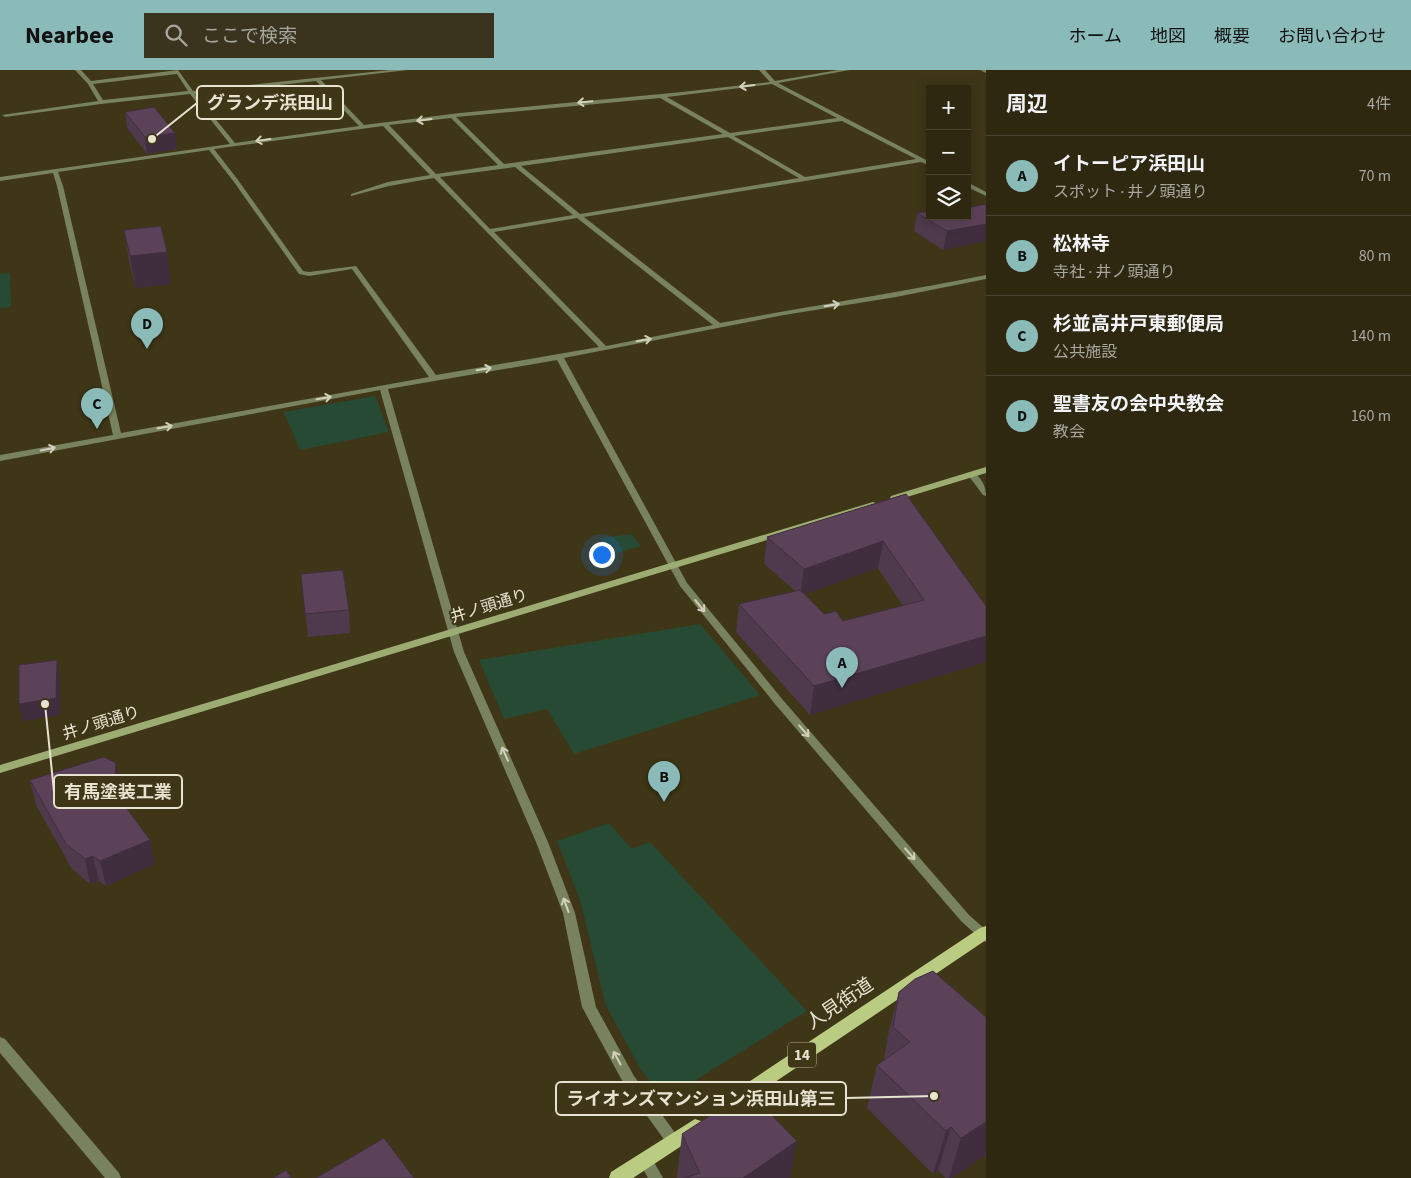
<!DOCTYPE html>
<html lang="ja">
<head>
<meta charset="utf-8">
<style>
  :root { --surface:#2e2811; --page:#3a341f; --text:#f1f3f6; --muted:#a7a69f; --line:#494431; --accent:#8bbbb9 }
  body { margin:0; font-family:"Source Sans 3","Noto Sans JP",sans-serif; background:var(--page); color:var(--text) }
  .controls { position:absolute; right:15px; top:15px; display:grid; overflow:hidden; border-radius:0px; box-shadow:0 2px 12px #0003 }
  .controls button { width:45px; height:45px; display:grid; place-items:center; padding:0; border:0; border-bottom:1px solid var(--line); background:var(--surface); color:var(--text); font:25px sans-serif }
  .you { position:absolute; left:601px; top:484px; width:18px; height:18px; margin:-12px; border:4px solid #fff; border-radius:50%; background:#1a73e8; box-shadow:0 0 0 8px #1a73e833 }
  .badge { display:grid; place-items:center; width:32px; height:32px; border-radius:50%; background:var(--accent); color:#111; font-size:16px; font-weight:700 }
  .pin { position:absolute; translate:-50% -41px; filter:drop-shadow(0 1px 2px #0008) }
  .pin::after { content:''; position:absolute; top:26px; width:18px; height:15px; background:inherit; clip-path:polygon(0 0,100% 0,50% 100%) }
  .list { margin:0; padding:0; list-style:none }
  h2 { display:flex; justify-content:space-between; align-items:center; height:65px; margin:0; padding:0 20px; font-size:21px }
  h2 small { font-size:16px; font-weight:400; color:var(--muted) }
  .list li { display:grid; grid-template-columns:32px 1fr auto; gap:15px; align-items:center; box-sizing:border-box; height:80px; padding:0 20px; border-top:1px solid var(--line) }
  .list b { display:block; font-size:19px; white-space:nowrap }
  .list p { margin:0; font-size:16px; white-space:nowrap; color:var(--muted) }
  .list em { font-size:16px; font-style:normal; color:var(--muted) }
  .icon { flex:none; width:28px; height:28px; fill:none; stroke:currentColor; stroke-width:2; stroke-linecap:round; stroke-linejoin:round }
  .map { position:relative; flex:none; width:986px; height:1108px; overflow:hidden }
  header { display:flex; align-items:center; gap:30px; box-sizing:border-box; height:70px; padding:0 25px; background:var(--accent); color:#111 }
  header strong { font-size:24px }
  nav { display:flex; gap:28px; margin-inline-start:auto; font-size:18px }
  .search { width:350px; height:45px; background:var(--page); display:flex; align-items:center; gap:12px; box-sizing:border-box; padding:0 18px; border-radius:0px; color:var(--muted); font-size:19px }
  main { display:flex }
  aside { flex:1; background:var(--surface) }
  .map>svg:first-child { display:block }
  .green { fill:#274a35 }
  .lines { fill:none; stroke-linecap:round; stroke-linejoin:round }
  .minor { fill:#78825f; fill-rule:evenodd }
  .secondary { fill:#9dac73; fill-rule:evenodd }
  .primary { fill:#b9cc82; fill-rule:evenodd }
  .wall { fill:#4f394c; fill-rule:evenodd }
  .shaded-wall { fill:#402e3e }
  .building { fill:#5c4258; stroke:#402e3e }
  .oneway { stroke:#d2d0ba }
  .labels { text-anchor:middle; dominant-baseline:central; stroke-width:4; stroke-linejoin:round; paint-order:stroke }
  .shield { fill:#3e3617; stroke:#b5af99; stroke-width:1 }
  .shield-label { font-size:15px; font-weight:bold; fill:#e8e3d1 }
  .street-label { font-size:16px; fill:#e8e3d1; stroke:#3e3617 }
  .near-street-label { font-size:19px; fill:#e8e3d1; stroke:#3e3617 }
  .leader { fill:none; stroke:#e8e3d1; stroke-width:2 }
  .callout-dot { fill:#e8e3d1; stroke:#3e3617; stroke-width:2 }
  .callout { fill:#3e3617; stroke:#e8e3d1; stroke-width:2 }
  .callout-label { font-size:18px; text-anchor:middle; font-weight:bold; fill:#e8e3d1 }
</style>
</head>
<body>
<header>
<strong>Nearbee</strong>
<div class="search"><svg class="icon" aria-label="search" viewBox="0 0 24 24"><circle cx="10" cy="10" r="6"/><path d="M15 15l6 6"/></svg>ここで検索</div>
<nav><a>ホーム</a><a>地図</a><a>概要</a><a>お問い合わせ</a></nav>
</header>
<main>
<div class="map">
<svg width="986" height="1108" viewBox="0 0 986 1108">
  <rect width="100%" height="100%" fill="#3e3617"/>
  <!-- green -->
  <path class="green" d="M 10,203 L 11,237 L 0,238 L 0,204 Z
    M 375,326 L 389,362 L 300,380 L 284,342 Z
    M 632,464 L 641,476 L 610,485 L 600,468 Z
    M 700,554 L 760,625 L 574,684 L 547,639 L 504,649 L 479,590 Z
    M 609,753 L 632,779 L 650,772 L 807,941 L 665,1029 L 641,1000 L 606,936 L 580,830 L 557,771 Z"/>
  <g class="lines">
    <!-- minor -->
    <path class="minor" d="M 75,0 L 81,0 L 91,11 L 178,0 L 193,21 L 390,0 L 408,0 L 321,10 L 364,55 L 460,43 L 682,22 L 770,12 L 759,0 L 765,0 L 775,11 L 838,0 L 850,0 L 778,13 L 930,92 L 930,96 L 921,92 L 584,147 L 720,253 C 809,236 898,223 986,205 L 986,209 L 896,227 L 784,245 L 564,288 L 687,513 L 783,630 L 969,845 L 986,860 L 986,872 L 982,870 L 961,851 L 775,634 L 680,516 L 557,290 L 388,319 L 464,582 L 548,772 L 575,843 L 596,937 L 634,1006 L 678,1067 L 680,1071 L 678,1075 L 673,1077 L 668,1075 L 624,1014 L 582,937 L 563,843 L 536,772 L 454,582 L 380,320 L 0,391 L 0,385 L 113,365 L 57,116 L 53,103 L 0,111 L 0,107 L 230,74 L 190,24 L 101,34 L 5,47 L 2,45 L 98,31 L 88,14 ZM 177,4 L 188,21 L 103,30 L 93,14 ZM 316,11 L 359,56 L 235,73 L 195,24 ZM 772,14 L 837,48 L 730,63 L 667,27 ZM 660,28 L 723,64 L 504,94 L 456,47 ZM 451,48 L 498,95 L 436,104 L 389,55 ZM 842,51 L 916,89 L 805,107 L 734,66 ZM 383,56 L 430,105 L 388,112 L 351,124 L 351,126 L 389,116 L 434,108 L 599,277 L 436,305 L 356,196 L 309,202 L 303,201 L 238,110 L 214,79 ZM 728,67 L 799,108 L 580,144 L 521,96 ZM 209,80 L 234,112 L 299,204 L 309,206 L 352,199 L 429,307 L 121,363 L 63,116 L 58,102 ZM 515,97 L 573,145 L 490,159 L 440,107 ZM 577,148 L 713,255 L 606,276 L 494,162 Z
      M 980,0 L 986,0 L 986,3 Z
      M 967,112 L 986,122 L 986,126 L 967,117 Z
      M 972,402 C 981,406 986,416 986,426 L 983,425 L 968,405 Z
      M 0,967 L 5,969 L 119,1103 L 121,1108 L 105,1108 L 0,983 Z
      M 645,1084 L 650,1085 L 663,1108 L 648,1108 L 638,1090 L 640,1085 Z"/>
    <!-- secondary -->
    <path class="secondary" d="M 986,397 L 986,403 L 897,430 L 894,431 L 890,428 L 891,426 Z
      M 873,432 L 876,433 L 877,435 L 876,437 L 0,703 L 0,695 Z"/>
    <!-- primary -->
    <path class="primary" d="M 986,856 L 986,870 L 741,1035 L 735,1038 L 729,1035 L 726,1030 L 729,1025 L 980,858 Z
      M 695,1049 L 701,1051 L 704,1057 L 701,1063 L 633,1108 L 609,1108 L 611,1102 Z"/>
  </g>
  <!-- wall -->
  <path class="wall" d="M 125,42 L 175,63 L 177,79 L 147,84 L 127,58 Z
    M 986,134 L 986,171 L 943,180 L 914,161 L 917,143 L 972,137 Z
    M 124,160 L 171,214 L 135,218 L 129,191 Z
    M 906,424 L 986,536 L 986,592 L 810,645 L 736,562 L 739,534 L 795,521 L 764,494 L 767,467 ZM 878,498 L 903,536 L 843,551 L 824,544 L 805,524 Z
    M 301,504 L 349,540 L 350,563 L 308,567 Z
    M 30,710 L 121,717 L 120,729 L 155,794 L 106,816 L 99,811 L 90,814 L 72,799 L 36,735 Z
    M 899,922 L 986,1085 L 952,1108 L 945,1108 L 938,1100 L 933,1104 L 867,1038 L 877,995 L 884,990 L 888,965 Z
    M 682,1064 L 797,1071 L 790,1108 L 677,1108 L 677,1106 Z"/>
  <!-- shaded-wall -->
  <path class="shaded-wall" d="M 175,63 L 177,79 L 147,84 L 145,67 Z
    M 986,154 L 986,171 L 943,180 L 947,161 Z
    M 167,182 L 171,214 L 135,218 L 130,186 Z
    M 883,471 L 878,498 L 800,526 L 804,499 Z
    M 986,566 L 986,592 L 810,645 L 814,616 Z
    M 57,590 L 60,606 L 60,645 L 23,651 L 19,634 Z
    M 116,693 L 121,717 L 119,746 L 114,721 Z
    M 150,770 L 155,794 L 106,816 L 100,791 Z
    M 93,786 L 99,811 L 90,814 L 85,789 Z
    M 986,1052 L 986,1085 L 952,1108 L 949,1108 L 961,1068 Z
    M 951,1057 L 938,1100 L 933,1104 L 946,1061 Z
    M 797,1071 L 790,1108 L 743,1108 Z"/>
  <!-- building -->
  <path class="building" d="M 154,37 L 175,63 L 145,67 L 125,42 Z
    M 967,134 L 972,137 L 986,134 L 986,154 L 947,161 L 917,143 L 930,141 L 930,146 L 967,146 Z
    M 161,156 L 167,182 L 130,186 L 124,160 Z
    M 906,424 L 986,536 L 986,566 L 814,616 L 739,534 L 800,520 L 824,544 L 836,541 L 843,551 L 924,530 L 883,471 L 804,499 L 767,467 Z
    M 343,500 L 349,540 L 305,544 L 301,504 Z
    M 57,590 L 56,628 L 19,634 L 19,595 Z
    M 104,687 L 116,693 L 114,721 L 150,770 L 100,791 L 93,786 L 85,789 L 66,774 L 30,710 Z
    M 933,901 L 986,947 L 986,1052 L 961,1068 L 951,1057 L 946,1061 L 877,995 L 910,972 L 893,957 L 899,922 L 915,909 Z
    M 748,1021 L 797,1071 L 743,1108 L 684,1108 L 700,1103 L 682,1064 Z
    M 384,1068 L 414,1108 L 316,1108 Z
    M 286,1100 L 291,1108 L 273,1108 Z"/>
  <!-- one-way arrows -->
  <defs><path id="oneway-shaft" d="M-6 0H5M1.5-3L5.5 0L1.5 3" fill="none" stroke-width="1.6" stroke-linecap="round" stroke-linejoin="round" transform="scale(1.25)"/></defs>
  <g class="oneway">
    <use href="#oneway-shaft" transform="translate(747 16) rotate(173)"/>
    <use href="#oneway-shaft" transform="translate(585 32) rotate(175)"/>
    <use href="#oneway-shaft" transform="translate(424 50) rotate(173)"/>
    <use href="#oneway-shaft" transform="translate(263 70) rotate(172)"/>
    <use href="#oneway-shaft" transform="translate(832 235) rotate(-9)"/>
    <use href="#oneway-shaft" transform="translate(644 270) rotate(-10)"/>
    <use href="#oneway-shaft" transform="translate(484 299) rotate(-9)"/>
    <use href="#oneway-shaft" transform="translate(324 328) rotate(-10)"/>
    <use href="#oneway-shaft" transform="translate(165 357) rotate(-10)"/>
    <use href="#oneway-shaft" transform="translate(48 379) rotate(-11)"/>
    <use href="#oneway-shaft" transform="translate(700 536) rotate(51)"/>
    <use href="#oneway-shaft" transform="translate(804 661) rotate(49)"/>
    <use href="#oneway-shaft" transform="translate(505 684) rotate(-114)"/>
    <use href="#oneway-shaft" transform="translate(910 784) rotate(49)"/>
    <use href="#oneway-shaft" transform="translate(566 835) rotate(-110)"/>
    <use href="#oneway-shaft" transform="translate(617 988) rotate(-119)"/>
  </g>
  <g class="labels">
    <!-- shield labels -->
    <rect class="shield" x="788" y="972.5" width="28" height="25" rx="4"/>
    <g class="shield-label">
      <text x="802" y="985">14</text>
    </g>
    <!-- street labels -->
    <g class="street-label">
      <text transform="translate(489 536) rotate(-17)">井ノ頭通り</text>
      <text transform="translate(101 653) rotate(-17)">井ノ頭通り</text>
    </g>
    <!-- near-street labels -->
    <g class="near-street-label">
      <text transform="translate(840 934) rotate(-34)">人見街道</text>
    </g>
  </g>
  <!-- callouts -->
  <path class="leader" d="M152 69L197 33M45 634L54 722M934 1026L846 1028"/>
  <g class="callout-dot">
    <circle cx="152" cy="69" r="5"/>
    <circle cx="45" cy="634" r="5"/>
    <circle cx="934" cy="1026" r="5"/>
  </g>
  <g class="callout">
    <rect x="197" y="16" width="146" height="33" rx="5"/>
    <rect x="54" y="705" width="128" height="33" rx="5"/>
    <rect x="556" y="1012" width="290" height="33" rx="5"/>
  </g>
  <g class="callout-label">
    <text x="270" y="39">グランデ浜田山</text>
    <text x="118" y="728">有馬塗装工業</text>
    <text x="701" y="1035">ライオンズマンション浜田山第三</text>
  </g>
</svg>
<div class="controls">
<button>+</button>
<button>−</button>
<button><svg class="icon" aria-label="layers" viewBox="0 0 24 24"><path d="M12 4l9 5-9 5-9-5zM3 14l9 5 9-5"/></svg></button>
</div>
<div class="you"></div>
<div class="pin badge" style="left:842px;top:618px">A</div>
<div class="pin badge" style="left:664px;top:732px">B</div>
<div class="pin badge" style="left:97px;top:359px">C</div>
<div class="pin badge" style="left:147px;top:279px">D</div>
</div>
<aside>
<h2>周辺<small>4件</small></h2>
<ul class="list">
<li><span class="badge">A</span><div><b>イトーピア浜田山</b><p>スポット · 井ノ頭通り</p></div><em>70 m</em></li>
<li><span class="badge">B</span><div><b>松林寺</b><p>寺社 · 井ノ頭通り</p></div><em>80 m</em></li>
<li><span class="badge">C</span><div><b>杉並高井戸東郵便局</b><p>公共施設</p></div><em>140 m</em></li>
<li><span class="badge">D</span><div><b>聖書友の会中央教会</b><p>教会</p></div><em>160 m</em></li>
</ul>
</aside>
</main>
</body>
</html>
